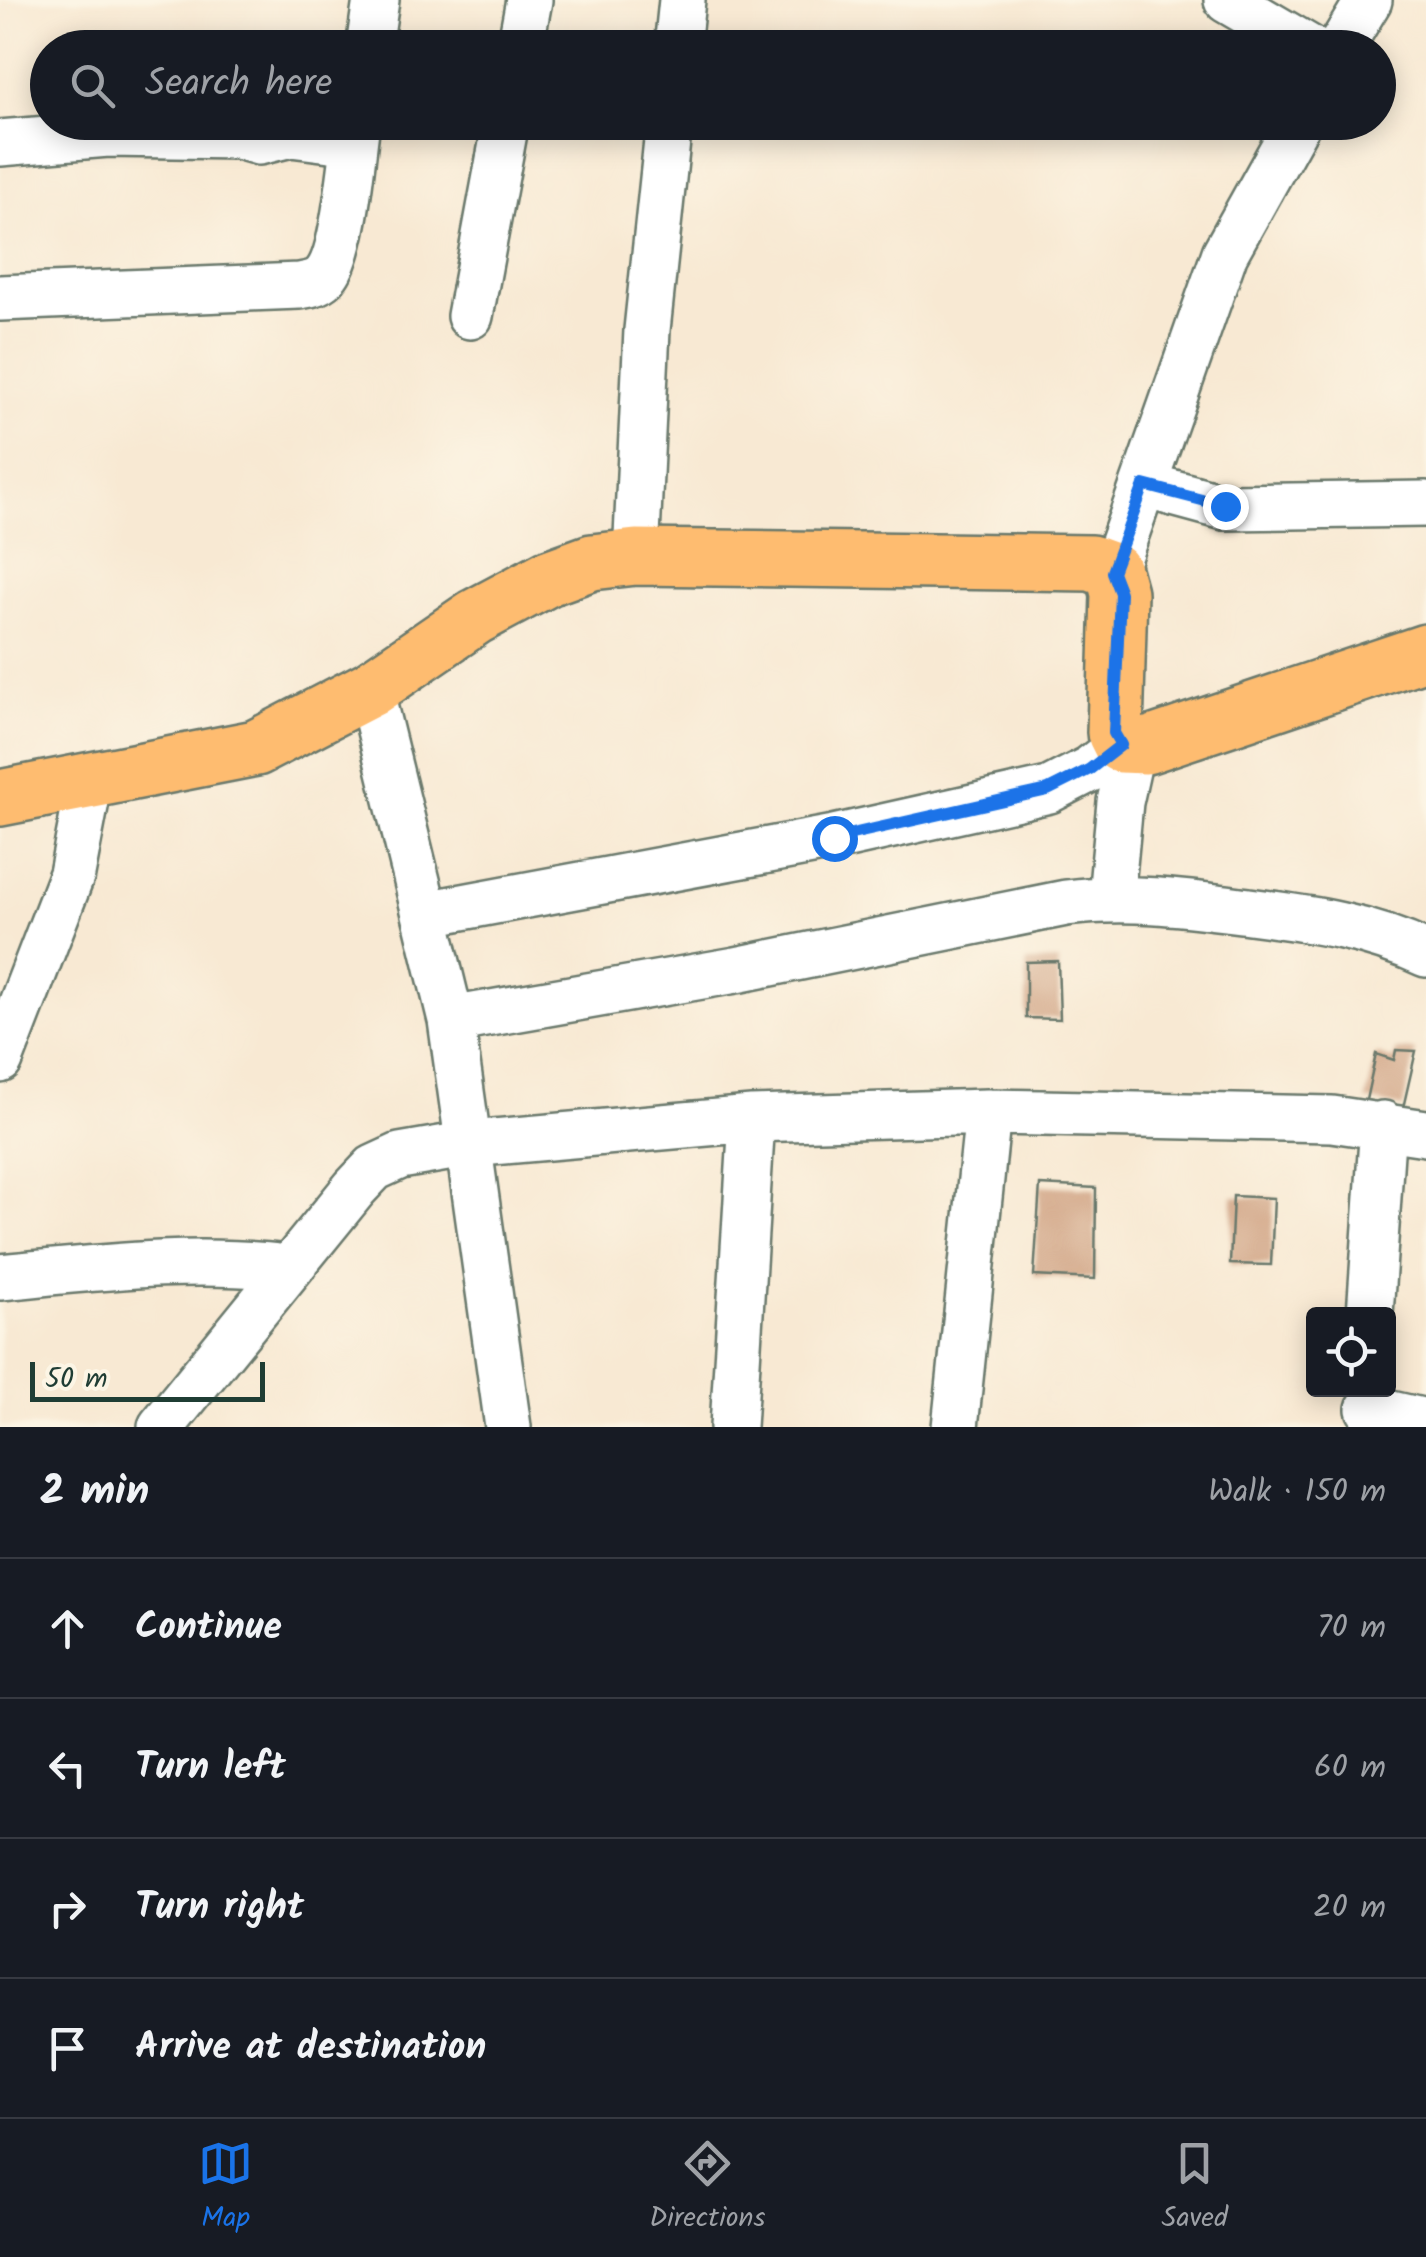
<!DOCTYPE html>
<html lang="en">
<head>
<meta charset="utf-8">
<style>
  :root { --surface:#171b24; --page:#242831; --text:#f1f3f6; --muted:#9ea1a6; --line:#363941; --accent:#1a73e8 }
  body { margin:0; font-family:Kalam,sans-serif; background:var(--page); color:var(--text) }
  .controls { position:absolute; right:30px; bottom:30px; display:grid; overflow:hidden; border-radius:10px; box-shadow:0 5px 25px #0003 }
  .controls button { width:90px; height:90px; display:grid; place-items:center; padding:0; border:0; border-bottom:2px solid var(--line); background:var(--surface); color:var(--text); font:50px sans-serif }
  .scale { position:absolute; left:30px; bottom:25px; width:235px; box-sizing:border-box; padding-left:10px; border:5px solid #1f3d34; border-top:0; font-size:28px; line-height:35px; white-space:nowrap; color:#1f3d34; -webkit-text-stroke:8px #fcf5e5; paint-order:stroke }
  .stop { position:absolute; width:30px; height:30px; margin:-22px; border:8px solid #1a73e8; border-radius:50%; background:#fff }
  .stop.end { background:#1a73e8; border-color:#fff; box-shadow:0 2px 10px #0008 }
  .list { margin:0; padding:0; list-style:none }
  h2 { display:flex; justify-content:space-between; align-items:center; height:130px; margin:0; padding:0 40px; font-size:42px }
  h2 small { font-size:32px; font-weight:400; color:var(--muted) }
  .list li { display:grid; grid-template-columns:65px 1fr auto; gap:30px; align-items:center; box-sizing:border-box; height:140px; padding:0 40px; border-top:2px solid var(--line) }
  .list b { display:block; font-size:38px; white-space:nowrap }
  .list em { font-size:32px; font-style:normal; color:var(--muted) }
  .icon { flex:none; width:55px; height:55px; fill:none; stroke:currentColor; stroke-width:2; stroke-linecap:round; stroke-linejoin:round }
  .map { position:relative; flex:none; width:1426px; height:1427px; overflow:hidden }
  .search { position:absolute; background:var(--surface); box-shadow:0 5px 25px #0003; left:30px; right:30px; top:30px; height:110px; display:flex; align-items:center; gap:25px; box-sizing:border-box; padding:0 35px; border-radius:55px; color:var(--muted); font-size:38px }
  .sheet { height:690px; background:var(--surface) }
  nav { display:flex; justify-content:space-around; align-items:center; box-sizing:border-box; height:140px; border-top:2px solid var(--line); background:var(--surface); font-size:28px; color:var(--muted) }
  nav a { display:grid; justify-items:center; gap:5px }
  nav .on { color:var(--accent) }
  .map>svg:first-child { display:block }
  .building { fill:#d0a383 }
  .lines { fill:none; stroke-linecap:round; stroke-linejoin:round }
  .minor-casing { stroke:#6b796c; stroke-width:50 }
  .major-casing { stroke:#6b796c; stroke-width:60 }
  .minor { stroke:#fff; stroke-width:45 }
  .major { stroke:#febc70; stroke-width:55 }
  .route { stroke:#1a73e8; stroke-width:12 }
</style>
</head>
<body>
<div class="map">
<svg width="1426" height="1427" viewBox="0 0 1426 1427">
  <rect width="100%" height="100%" fill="#fcf5e5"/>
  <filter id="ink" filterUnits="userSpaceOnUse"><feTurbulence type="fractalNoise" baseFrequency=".01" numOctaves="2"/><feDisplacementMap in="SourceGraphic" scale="20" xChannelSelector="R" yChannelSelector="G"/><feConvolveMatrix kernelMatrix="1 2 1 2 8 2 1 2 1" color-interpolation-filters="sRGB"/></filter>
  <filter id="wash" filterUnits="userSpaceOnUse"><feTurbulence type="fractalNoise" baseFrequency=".0048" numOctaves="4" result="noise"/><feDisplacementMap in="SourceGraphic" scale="40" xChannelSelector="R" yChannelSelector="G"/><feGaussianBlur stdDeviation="2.25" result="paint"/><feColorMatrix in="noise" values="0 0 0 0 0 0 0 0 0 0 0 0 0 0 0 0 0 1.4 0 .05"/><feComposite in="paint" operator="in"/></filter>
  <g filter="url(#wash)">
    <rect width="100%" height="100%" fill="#f8e9d3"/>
    <g id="blocks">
      <!-- building -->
      <path class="building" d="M 1058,961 L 1060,1019 L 1026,1018 L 1026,962 Z
        M 1396,1050 L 1416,1051 L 1403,1108 L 1366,1100 L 1376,1054 L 1394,1060 Z
        M 1040,1185 L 1096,1188 L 1095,1279 L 1034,1276 Z
        M 1233,1196 L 1274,1198 L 1271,1265 L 1230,1264 Z"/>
    </g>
  </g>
  <g filter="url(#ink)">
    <use href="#blocks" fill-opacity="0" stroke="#6b796c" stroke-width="2.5"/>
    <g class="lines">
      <defs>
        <path id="minor" d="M 1227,0 L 1309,48
          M 369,48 L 376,0
          M 520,48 L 529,0
          M 677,48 L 682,0
          M 1340,48 L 1369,0
          M 0,143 L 108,134 L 238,136 L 259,142 L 291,134 L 354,142
          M 0,298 L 299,286 C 310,284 320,283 327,273 C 345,249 352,156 357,122
          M 470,316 L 506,122
          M 1144,485 L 1225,507 L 1426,504
          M 636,557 L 647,330 L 669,122
          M 1113,571 L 1225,253 L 1298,122
          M 370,689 L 451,1020 L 508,1427
          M 1111,897 L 1120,802 L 1132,748
          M 425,914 L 834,838 L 1049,790 L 1090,769 L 1121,745
          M 451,1020 L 736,970 L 1066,903 C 1129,895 1186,903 1249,911 C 1311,919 1369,927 1426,954
          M 0,1060 L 72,874 L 90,780
          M 0,1277 C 96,1268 193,1256 289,1268
          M 1370,1314 L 1383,1124
          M 1369,1409 L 1426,1422
          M 161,1427 L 355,1188 L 374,1168 L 400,1156 L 470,1144 L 752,1119 L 988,1112 L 1332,1119 L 1426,1133
          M 733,1427 L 752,1119
          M 955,1427 L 988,1112"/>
        <path id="major" d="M 0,798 L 256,748 L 370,689 L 475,617 L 548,578 L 592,562 L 636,557 L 1091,563 L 1113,571 L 1119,593 L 1115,733 L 1121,745 L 1146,746 L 1426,652"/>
      </defs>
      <!-- minor casing -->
      <use href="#minor" class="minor-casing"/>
      <!-- major casing -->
      <use href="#major" class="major-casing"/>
      <!-- minor -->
      <use href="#minor" class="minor"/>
      <!-- major -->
      <use href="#major" class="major"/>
    </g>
  </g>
  <g class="lines" filter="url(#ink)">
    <!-- route -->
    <path class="route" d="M 834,838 L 1048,790 L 1090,769 L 1121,745 L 1114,733 L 1120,593 L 1112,572 L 1144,485 L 1225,506"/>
  </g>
</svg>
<div class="controls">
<button><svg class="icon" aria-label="locate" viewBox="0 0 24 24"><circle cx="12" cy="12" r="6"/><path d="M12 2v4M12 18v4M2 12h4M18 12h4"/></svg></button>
</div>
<div class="scale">50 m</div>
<div class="stop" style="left:834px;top:838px"></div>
<div class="stop end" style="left:1225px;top:506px"></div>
<div class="search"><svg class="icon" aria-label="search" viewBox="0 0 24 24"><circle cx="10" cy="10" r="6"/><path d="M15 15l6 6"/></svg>Search here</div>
</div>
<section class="sheet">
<h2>2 min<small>Walk · 150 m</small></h2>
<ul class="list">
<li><svg class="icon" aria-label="ahead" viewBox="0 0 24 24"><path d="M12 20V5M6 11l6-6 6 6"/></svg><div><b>Continue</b></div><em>70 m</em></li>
<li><svg class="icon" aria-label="left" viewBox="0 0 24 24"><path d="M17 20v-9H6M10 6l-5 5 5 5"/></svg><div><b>Turn left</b></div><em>60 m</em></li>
<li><svg class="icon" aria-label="right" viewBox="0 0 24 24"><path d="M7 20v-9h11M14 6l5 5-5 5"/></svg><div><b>Turn right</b></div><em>20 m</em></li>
<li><svg class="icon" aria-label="arrive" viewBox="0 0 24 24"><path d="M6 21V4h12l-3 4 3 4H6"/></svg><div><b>Arrive at destination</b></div></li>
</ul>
</section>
<nav>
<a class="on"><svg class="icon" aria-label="map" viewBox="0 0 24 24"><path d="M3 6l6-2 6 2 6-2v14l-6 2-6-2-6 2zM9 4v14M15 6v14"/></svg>Map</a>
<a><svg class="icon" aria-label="directions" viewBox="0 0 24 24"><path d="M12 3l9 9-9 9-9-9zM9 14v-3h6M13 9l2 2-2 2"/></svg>Directions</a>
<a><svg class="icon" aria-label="saved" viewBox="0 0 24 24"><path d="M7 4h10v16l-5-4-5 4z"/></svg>Saved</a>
</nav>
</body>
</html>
